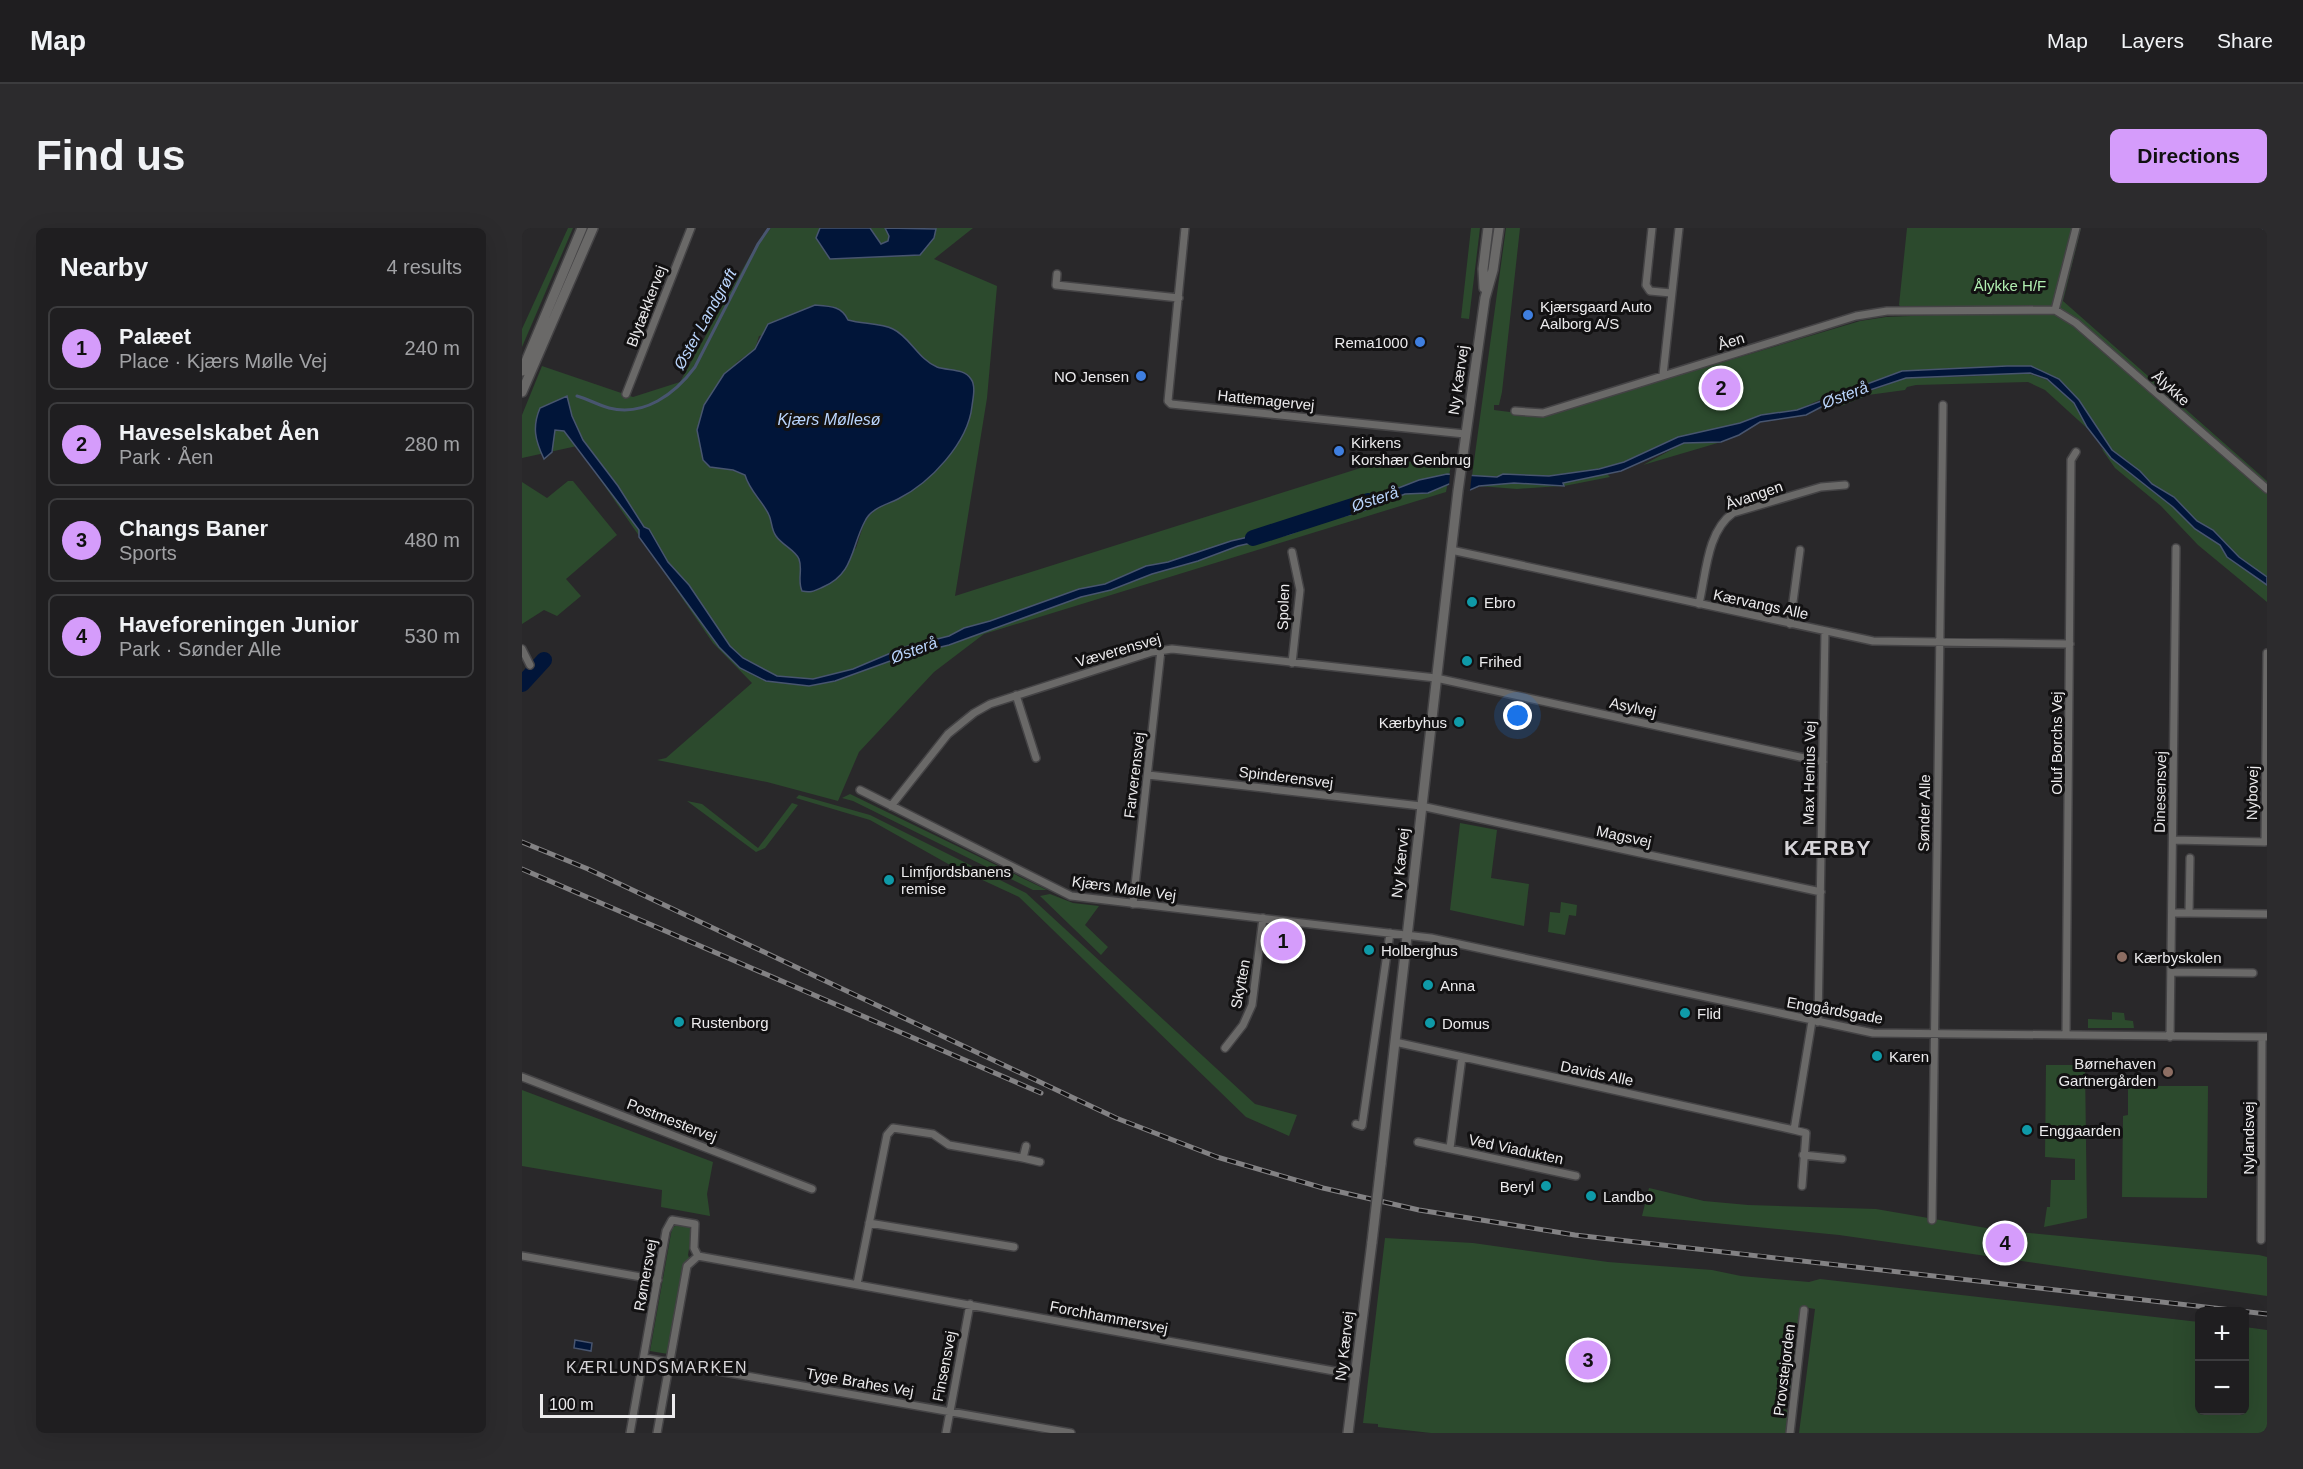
<!DOCTYPE html>
<html lang="en">
<head>
<meta charset="utf-8">
<style>
  :root { --surface:#1f1e20; --page:#2c2b2d; --text:#f1f3f6; --muted:#a1a2a5; --line:#3c3c3e; --accent:#d59cfb }
  body { margin:0; font-family:Helvetica,sans-serif; background:var(--page); color:var(--text) }
  .controls { position:absolute; right:18px; bottom:18px; display:grid; overflow:hidden; border-radius:9px; box-shadow:0 6px 24px #0002 }
  .controls button { width:54px; height:54px; display:grid; place-items:center; padding:0; border:0; border-bottom:2px solid var(--line); background:var(--surface); color:var(--text); font:30px sans-serif }
  .scale { position:absolute; left:18px; bottom:15px; width:135px; box-sizing:border-box; padding-left:6px; border:3px solid #ecebed; border-top:0; font-size:16px; line-height:21px; white-space:nowrap; color:#ecebed; -webkit-text-stroke:4px #121112; paint-order:stroke }
  .you { position:absolute; left:996px; top:488px; width:21px; height:21px; margin:-15px; border:4px solid #fff; border-radius:50%; background:#1a73e8; box-shadow:0 0 0 9px #1a73e833 }
  .badge { display:grid; place-items:center; width:39px; height:39px; border-radius:50%; background:var(--accent); color:#111; font-size:20px; font-weight:700 }
  .pin { position:absolute; translate:-50% -50%; border:3px solid #fff; box-shadow:0 2px 6px #0006 }
  .list { margin:0; padding:0; list-style:none }
  h2 { display:flex; justify-content:space-between; align-items:center; height:78px; margin:0; padding:0 24px; font-size:26px }
  h2 small { font-size:20px; font-weight:400; color:var(--muted) }
  .list li { display:grid; grid-template-columns:39px 1fr auto; gap:18px; align-items:center; box-sizing:border-box; height:84px; margin:0 12px 12px; padding:0 12px; border:2px solid var(--line); border-radius:9px }
  .list b { display:block; font-size:22px; white-space:nowrap }
  .list p { margin:0; font-size:20px; white-space:nowrap; color:var(--muted) }
  .list em { font-size:20px; font-style:normal; color:var(--muted) }
  .map { position:relative; flex:none; width:1745px; height:1205px; overflow:hidden; border-radius:9px }
  header { display:flex; align-items:center; gap:36px; box-sizing:border-box; height:84px; padding:0 30px; background:var(--surface); border-bottom:2px solid var(--line) }
  header strong { font-size:28px }
  nav { display:flex; gap:33px; margin-inline-start:auto; font-size:21px }
  .intro { display:flex; align-items:center; justify-content:space-between; box-sizing:border-box; height:144px; padding:0 36px }
  h1 { margin:0; font-size:42px }
  .button { padding:15px 27px; border-radius:9px; background:var(--accent); color:#111; font-size:21px; font-weight:700 }
  main { display:flex; gap:36px; padding:0 36px }
  aside { flex:1; background:var(--surface); border-radius:9px; box-shadow:0 6px 24px #0002 }
  .map>svg:first-child { display:block }
  .green { fill:#2c4a2d; fill-rule:evenodd }
  .water { fill:#011539; stroke:#48556f; stroke-width:1.5 }
  .pier { fill:#29282a }
  .lines { fill:none; stroke-linecap:round; stroke-linejoin:round }
  .stream { stroke:#48556f; stroke-width:3 }
  .river { stroke:#011539; stroke-width:16 }
  .minor-casing { stroke:#444345; stroke-width:10 }
  .tertiary-casing { stroke:#444345; stroke-width:12 }
  .minor { stroke:#6a6968; stroke-width:7 }
  .tertiary { stroke:#6a6968; stroke-width:9 }
  .rail-casing { stroke:#838284; stroke-width:5 }
  .rail { stroke:#121112; stroke-width:3; stroke-dasharray:9; stroke-linecap:butt }
  .tertiary-bridge-casing { stroke:#444345; stroke-width:12; stroke-linecap:butt }
  .tertiary-bridge { stroke:#6a6968; stroke-width:9 }
  .shop-dot { fill:#3f7fe0; stroke:#121112; stroke-width:2 }
  .culture-dot { fill:#0f9aa8; stroke:#121112; stroke-width:2 }
  .education-dot { fill:#8d6e63; stroke:#121112; stroke-width:2 }
  .labels { text-anchor:middle; dominant-baseline:central; stroke-width:6; stroke-linejoin:round; paint-order:stroke }
  .park-label { font-size:15px; fill:#b1efb1; stroke:#121112 }
  .street-label { font-size:15px; fill:#ecebed; stroke:#121112 }
  .poi-label { font-size:15px; fill:#ecebed; stroke:#121112; text-anchor:start }
  .water-label { font-size:16px; font-style:italic; fill:#bad5fd; stroke:#121112 }
  .neighbourhood-label { font-size:16px; letter-spacing:1.5px; fill:#d6d4d8; stroke:#121112 }
  .district-label { font-size:21px; font-weight:bold; letter-spacing:1.5px; fill:#d6d4d8; stroke:#121112 }
</style>
</head>
<body>
<header>
<strong>Map</strong>
<nav><a>Map</a><a>Layers</a><a>Share</a></nav>
</header>
<div class="intro"><h1>Find us</h1><a class="button">Directions</a></div>
<main>
<aside>
<h2>Nearby<small>4 results</small></h2>
<ul class="list">
<li><span class="badge">1</span><div><b>Palæet</b><p>Place · Kjærs Mølle Vej</p></div><em>240 m</em></li>
<li><span class="badge">2</span><div><b>Haveselskabet Åen</b><p>Park · Åen</p></div><em>280 m</em></li>
<li><span class="badge">3</span><div><b>Changs Baner</b><p>Sports</p></div><em>480 m</em></li>
<li><span class="badge">4</span><div><b>Haveforeningen Junior</b><p>Park · Sønder Alle</p></div><em>530 m</em></li>
</ul>
</aside>
<div class="map">
<svg width="1745" height="1205" viewBox="0 0 1745 1205">
  <rect width="100%" height="100%" fill="#29282a"/>
  <!-- green -->
  <path class="green" d="M 46,0 L 51,0 L 0,119 L 0,101 Z
    M 249,0 L 298,0 L 295,11 L 308,31 L 398,27 L 414,2 L 412,0 L 451,0 L 412,31 L 475,58 L 465,170 L 433,368 L 864,232 L 929,237 L 924,264 L 462,406 L 412,444 L 337,524 L 316,573 L 245,554 L 135,532 L 144,530 L 230,455 L 191,415 L 55,218 L 0,230 L 0,187 L 20,138 L 111,169 L 158,154 L 228,28 ZM 326,92 L 372,101 L 405,133 L 416,140 L 441,145 L 376,271 L 358,277 L 343,292 L 334,320 L 280,363 C 275,352 281,341 277,331 C 273,322 260,317 254,308 C 249,301 250,293 247,287 C 240,272 228,264 223,247 L 181,232 L 175,202 L 215,134 L 233,121 L 237,108 Z
    M 348,0 L 363,0 L 367,8 L 366,13 L 359,16 Z
    M 949,0 L 958,0 L 947,91 L 939,90 Z
    M 984,0 L 998,0 L 980,164 L 977,177 L 972,177 L 972,182 L 1020,188 L 1338,93 L 1364,89 L 1436,86 L 1435,78 L 1380,80 L 1377,77 L 1385,0 L 1559,0 L 1541,73 L 1745,253 L 1745,349 L 1717,329 L 1691,302 L 1675,293 L 1652,269 L 1630,256 L 1618,243 L 1590,222 L 1557,172 L 1537,151 L 1509,138 L 1389,143 L 1304,169 L 1275,182 L 1239,187 L 1218,195 L 1144,214 L 1102,234 L 1077,241 L 1027,248 L 950,248 Z
    M 1484,144 C 1514,143 1540,155 1556,181 C 1560,188 1562,195 1567,202 L 1523,162 L 1506,154 L 1394,157 L 1385,159 L 1383,162 L 1346,167 L 1319,178 L 1315,175 L 1384,150 L 1457,148 Z
    M 1199,214 L 1121,237 L 1162,215 Z
    M 1579,220 L 1651,279 L 1673,301 L 1698,317 L 1705,329 L 1740,353 L 1745,357 L 1745,374 L 1676,317 L 1639,278 L 1593,240 Z
    M 1084,245 L 1088,249 L 1042,258 L 1041,255 Z
    M 46,253 L 51,253 L 95,307 L 44,351 L 59,368 L 35,388 L 22,382 L 0,396 L 0,254 L 25,270 Z
    M 992,255 L 1035,256 L 1038,258 L 995,261 L 957,258 Z
    M 328,566 L 525,662 L 511,662 L 331,573 L 320,570 Z
    M 277,567 L 348,587 L 504,665 L 733,876 L 775,887 L 767,908 L 724,889 L 497,669 L 428,637 L 348,592 L 274,570 Z
    M 165,573 L 180,576 L 236,620 L 270,575 L 276,577 L 243,620 L 234,624 Z
    M 938,595 L 975,602 L 969,650 L 1007,656 L 1002,698 L 928,682 Z
    M 528,666 L 551,675 L 577,678 L 563,697 L 586,719 L 579,727 L 518,668 Z
    M 1039,674 L 1055,677 L 1054,688 L 1047,687 L 1043,707 L 1026,704 L 1028,684 L 1038,685 Z
    M 1590,784 L 1602,785 L 1603,792 L 1611,793 L 1612,800 L 1566,800 L 1566,791 L 1590,792 Z
    M 1524,837 L 1563,837 L 1565,990 L 1522,999 L 1525,979 L 1528,979 L 1529,952 L 1553,952 L 1553,931 L 1523,929 Z
    M 1606,858 L 1686,858 L 1685,970 L 1600,969 L 1601,888 L 1606,887 Z
    M 0,862 L 191,934 L 185,966 L 188,988 L 139,979 L 140,962 L 0,938 Z
    M 1127,960 L 1182,973 L 1226,977 L 1354,981 L 1476,1002 L 1737,1027 L 1745,1029 L 1745,1068 L 1317,1007 L 1120,988 Z
    M 155,997 L 167,999 L 170,1003 L 166,1027 L 168,1032 L 146,1126 L 128,1123 L 150,1000 Z
    M 863,1010 L 951,1015 L 1086,1034 L 1190,1042 L 1219,1048 L 1287,1054 L 1298,1051 L 1677,1094 L 1678,1182 L 1722,1182 L 1723,1099 L 1745,1102 L 1745,1205 L 1277,1205 L 1293,1081 L 1281,1079 L 1269,1164 L 1264,1166 L 1263,1181 L 1266,1183 L 1264,1205 L 909,1205 L 856,1199 L 856,1196 L 841,1195 Z"/>
  <!-- water -->
  <path class="water" d="M 298,0 L 348,0 L 359,16 L 366,13 L 367,8 L 363,0 L 414,1 L 412,10 L 398,27 L 308,31 L 294,10 Z
    M 293,77 C 308,78 320,78 326,92 C 340,96 359,95 371,101 C 388,109 397,132 415,139 C 426,143 442,140 449,151 C 454,158 451,170 450,178 C 446,215 408,255 376,271 C 364,277 349,280 343,293 C 329,319 332,346 301,359 C 292,363 289,365 280,363 C 275,352 281,342 277,331 C 273,322 260,317 254,308 C 249,301 250,293 247,287 C 240,272 228,264 223,247 L 211,242 L 188,239 L 181,232 L 175,202 L 182,177 L 202,146 L 233,121 L 246,96 Z
    M 1485,138 L 1509,138 L 1537,151 L 1557,172 L 1590,222 L 1618,243 L 1630,256 L 1652,269 L 1675,293 L 1691,302 L 1717,329 L 1745,349 L 1745,357 L 1705,329 L 1698,317 L 1673,301 L 1651,279 L 1589,230 L 1565,199 L 1552,175 L 1525,151 L 1508,145 L 1384,150 L 1303,177 L 1284,187 L 1238,194 L 1217,207 L 1199,214 L 1162,215 L 1099,243 L 1041,255 L 1042,258 L 992,255 L 957,258 L 948,262 L 927,256 L 906,265 L 883,266 L 835,285 L 801,293 L 768,306 L 716,318 L 676,333 L 630,346 L 589,362 L 559,369 L 427,417 L 382,428 L 313,453 L 287,458 L 244,453 L 218,440 L 197,419 L 117,309 L 117,302 L 42,203 L 33,202 L 30,224 L 22,231 C 13,212 10,199 18,180 L 45,168 L 50,188 L 61,212 L 96,258 L 122,299 L 127,301 L 146,334 L 167,357 L 208,418 L 221,430 L 255,448 L 291,451 L 331,441 L 383,419 L 427,408 L 442,400 L 468,393 L 557,361 L 583,356 L 624,338 L 646,334 L 709,313 L 757,302 L 795,287 L 825,280 L 897,252 L 925,246 L 975,249 L 981,246 L 1027,248 L 1077,241 L 1102,234 L 1156,209 L 1218,195 L 1239,187 L 1275,182 L 1380,143 Z
    M 53,1112 L 70,1115 L 69,1123 L 52,1120 Z"/>
  <!-- pier -->
  <path class="pier" d="M 928,243 L 950,245 L 948,263 L 927,259 Z"/>
  <g class="lines">
    <!-- stream -->
    <path class="stream" d="M 1741,0 L 1745,1
      M 55,168 C 66,171 76,177 87,180 C 122,189 153,166 173,139 L 236,16 L 247,0"/>
    <!-- river -->
    <path class="river" d="M 731,310 L 846,273
      M 0,456 L 22,432"/>
    <defs>
      <path id="minor" d="M 663,0 L 646,173 L 649,176 L 943,206
        M 1130,0 L 1124,57 L 1128,63 L 1149,65
        M 535,46 L 534,57 L 657,70
        M 1533,82 L 1554,0
        M 1141,147 L 1157,0
        M 104,166 L 169,0
        M 993,183 L 1021,185 L 1334,88 L 1365,83 L 1533,82 L 1554,95 L 1745,261
        M 929,322 L 1351,413 L 1548,416
        M 770,324 L 778,362 L 770,435
        M 1177,376 C 1184,346 1185,303 1211,285 L 1299,259 L 1323,257
        M 1268,396 L 1278,322
        M 0,421 L 8,437
        M 494,467 L 514,530
        M 626,547 L 899,578 L 1299,664
        M 338,562 L 549,668 L 909,710 L 1351,805 L 1745,809
        M 369,578 L 426,506 L 452,485 L 468,476 L 630,424 L 650,421 L 914,450 L 1301,534
        M 1651,612 L 1743,614 L 1745,425
        M 1668,630 L 1667,685 L 1745,686
        M 611,676 L 639,422
        M 1650,685 L 1667,685
        M 1649,744 L 1731,745
        M 1296,794 L 1303,404
        M 1544,807 L 1549,232 L 1554,224
        M 1648,809 L 1654,320
        M 873,814 L 1272,902 L 1290,793
        M 703,820 L 721,797 L 730,777 L 741,690
        M 0,849 L 290,961
        M 834,896 L 840,898 L 868,705
        M 1272,902 L 1284,905 L 1280,958
        M 896,914 L 1054,948
        M 504,918 L 501,930 L 518,934
        M 928,920 L 940,829
        M 1281,927 L 1320,931
        M 1410,992 L 1421,177
        M 347,995 L 492,1019
        M 1739,1012 L 1740,809
        M 0,1028 L 136,1052
        M 176,1028 L 834,1147
        M 335,1056 L 365,907 L 371,900 L 411,906 L 427,917 L 501,930
        M 122,1130 L 549,1205
        M 108,1205 L 144,1003 L 150,992 L 173,996 L 172,1020 L 176,1028
        M 135,1205 L 165,1038 L 176,1028
        M 424,1205 L 448,1076
        M 1268,1205 L 1282,1082"/>
      <path id="tertiary" d="M 962,60 L 961,41 L 966,0
        M 0,143 L 60,0
        M 0,164 L 71,0
        M 859,936 L 936,263 L 963,70 L 971,42 L 977,0
        M 826,1205 L 850,1014"/>
    </defs>
    <!-- minor casing -->
    <use href="#minor" class="minor-casing"/>
    <!-- tertiary casing -->
    <use href="#tertiary" class="tertiary-casing"/>
    <!-- minor -->
    <use href="#minor" class="minor"/>
    <!-- tertiary -->
    <use href="#tertiary" class="tertiary"/>
    <defs>
      <path id="rail" d="M 0,614 L 66,641 L 594,890 L 695,929 L 801,960 L 897,982 L 1053,1007 L 1745,1086
        M 0,641 L 519,865"/>
    </defs>
    <!-- rail casing -->
    <use href="#rail" class="rail-casing"/>
    <!-- rail -->
    <use href="#rail" class="rail"/>
    <defs>
      <path id="tertiary-bridge" d="M 850,1014 L 859,936"/>
    </defs>
    <!-- tertiary-bridge casing -->
    <use href="#tertiary-bridge" class="tertiary-bridge-casing"/>
    <!-- tertiary-bridge -->
    <use href="#tertiary-bridge" class="tertiary-bridge"/>
  </g>
  <!-- markers -->
  <g class="shop-dot">
    <circle cx="1006" cy="87" r="6"/>
    <circle cx="898" cy="114" r="6"/>
    <circle cx="619" cy="148" r="6"/>
    <circle cx="817" cy="223" r="6"/>
  </g>
  <g class="culture-dot">
    <circle cx="950" cy="374" r="6"/>
    <circle cx="945" cy="433" r="6"/>
    <circle cx="937" cy="494" r="6"/>
    <circle cx="367" cy="652" r="6"/>
    <circle cx="847" cy="722" r="6"/>
    <circle cx="906" cy="757" r="6"/>
    <circle cx="1163" cy="785" r="6"/>
    <circle cx="157" cy="794" r="6"/>
    <circle cx="908" cy="795" r="6"/>
    <circle cx="1355" cy="828" r="6"/>
    <circle cx="1505" cy="902" r="6"/>
    <circle cx="1024" cy="958" r="6"/>
    <circle cx="1069" cy="968" r="6"/>
  </g>
  <g class="education-dot">
    <circle cx="1600" cy="729" r="6"/>
    <circle cx="1646" cy="844" r="6"/>
  </g>
  <g class="labels">
    <!-- park labels -->
    <g class="park-label">
      <text x="1488" y="57">Ålykke H/F</text>
    </g>
    <!-- street labels -->
    <g class="street-label">
      <text transform="translate(124 78) rotate(-69)">Blytækkervej</text>
      <text transform="translate(1209 113) rotate(-17)">Åen</text>
      <text transform="translate(936 152) rotate(-82)">Ny Kærvej</text>
      <text transform="translate(1649 160) rotate(41)">Ålykke</text>
      <text transform="translate(744 172) rotate(6)">Hattemagervej</text>
      <text transform="translate(1232 267) rotate(-19)">Åvangen</text>
      <text transform="translate(1239 376) rotate(12)">Kærvangs Alle</text>
      <text transform="translate(761 379) rotate(-88)">Spolen</text>
      <text transform="translate(596 422) rotate(-16)">Væverensvej</text>
      <text transform="translate(1111 479) rotate(12)">Asylvej</text>
      <text transform="translate(1534 515) rotate(-90)">Oluf Borchs Vej</text>
      <text transform="translate(1287 545) rotate(-89)">Max Henius Vej</text>
      <text transform="translate(612 547) rotate(-83)">Farverensvej</text>
      <text transform="translate(764 549) rotate(7)">Spinderensvej</text>
      <text transform="translate(1638 564) rotate(-89)">Dinesensvej</text>
      <text transform="translate(1730 565) rotate(-89)">Nybovej</text>
      <text transform="translate(1402 585) rotate(-89)">Sønder Alle</text>
      <text transform="translate(1102 608) rotate(12)">Magsvej</text>
      <text transform="translate(878 635) rotate(-84)">Ny Kærvej</text>
      <text transform="translate(602 660) rotate(8)">Kjærs Mølle Vej</text>
      <text transform="translate(718 756) rotate(-79)">Skytten</text>
      <text transform="translate(1313 782) rotate(10)">Enggårdsgade</text>
      <text transform="translate(1075 845) rotate(12)">Davids Alle</text>
      <text transform="translate(150 892) rotate(21)">Postmestervej</text>
      <text transform="translate(1726 910) rotate(-90)">Nylandsvej</text>
      <text transform="translate(994 921) rotate(12)">Ved Viadukten</text>
      <text transform="translate(123 1047) rotate(-80)">Rømersvej</text>
      <text transform="translate(587 1089) rotate(11)">Forchhammersvej</text>
      <text transform="translate(822 1118) rotate(-83)">Ny Kærvej</text>
      <text transform="translate(422 1138) rotate(-79)">Finsensvej</text>
      <text transform="translate(1262 1142) rotate(-83)">Provstejorden</text>
      <text transform="translate(338 1154) rotate(10)">Tyge Brahes Vej</text>
    </g>
    <!-- poi labels -->
    <g class="poi-label">
      <text x="1018" y="78">Kjærsgaard Auto<tspan x="1018" dy="17">Aalborg A/S</tspan></text>
      <text x="886" y="114" text-anchor="end">Rema1000</text>
      <text x="607" y="148" text-anchor="end">NO Jensen</text>
      <text x="829" y="214">Kirkens<tspan x="829" dy="17">Korshær Genbrug</tspan></text>
      <text x="962" y="374">Ebro</text>
      <text x="957" y="433">Frihed</text>
      <text x="925" y="494" text-anchor="end">Kærbyhus</text>
      <text x="379" y="643">Limfjordsbanens<tspan x="379" dy="17">remise</tspan></text>
      <text x="859" y="722">Holberghus</text>
      <text x="1612" y="729">Kærbyskolen</text>
      <text x="918" y="757">Anna</text>
      <text x="1175" y="785">Flid</text>
      <text x="169" y="794">Rustenborg</text>
      <text x="920" y="795">Domus</text>
      <text x="1367" y="828">Karen</text>
      <text x="1634" y="835" text-anchor="end">Børnehaven<tspan x="1634" dy="17">Gartnergården</tspan></text>
      <text x="1517" y="902">Enggaarden</text>
      <text x="1012" y="958" text-anchor="end">Beryl</text>
      <text x="1081" y="968">Landbo</text>
    </g>
    <!-- water labels -->
    <g class="water-label">
      <text transform="translate(183 91) rotate(-61)">Øster Landgrøft</text>
      <text transform="translate(1323 167) rotate(-21)">Østerå</text>
      <text x="307" y="191">Kjærs Møllesø</text>
      <text transform="translate(853 271) rotate(-18)">Østerå</text>
      <text transform="translate(392 422) rotate(-20)">Østerå</text>
    </g>
    <!-- neighbourhood labels -->
    <g class="neighbourhood-label">
      <text x="135" y="1139">KÆRLUNDSMARKEN</text>
    </g>
    <!-- district labels -->
    <g class="district-label">
      <text x="1306" y="619">KÆRBY</text>
    </g>
  </g>
</svg>
<div class="controls">
<button>+</button>
<button>−</button>
</div>
<div class="scale">100 m</div>
<div class="you"></div>
<div class="pin badge" style="left:761px;top:713px">1</div>
<div class="pin badge" style="left:1199px;top:160px">2</div>
<div class="pin badge" style="left:1066px;top:1132px">3</div>
<div class="pin badge" style="left:1483px;top:1015px">4</div>
</div>
</main>
</body>
</html>
